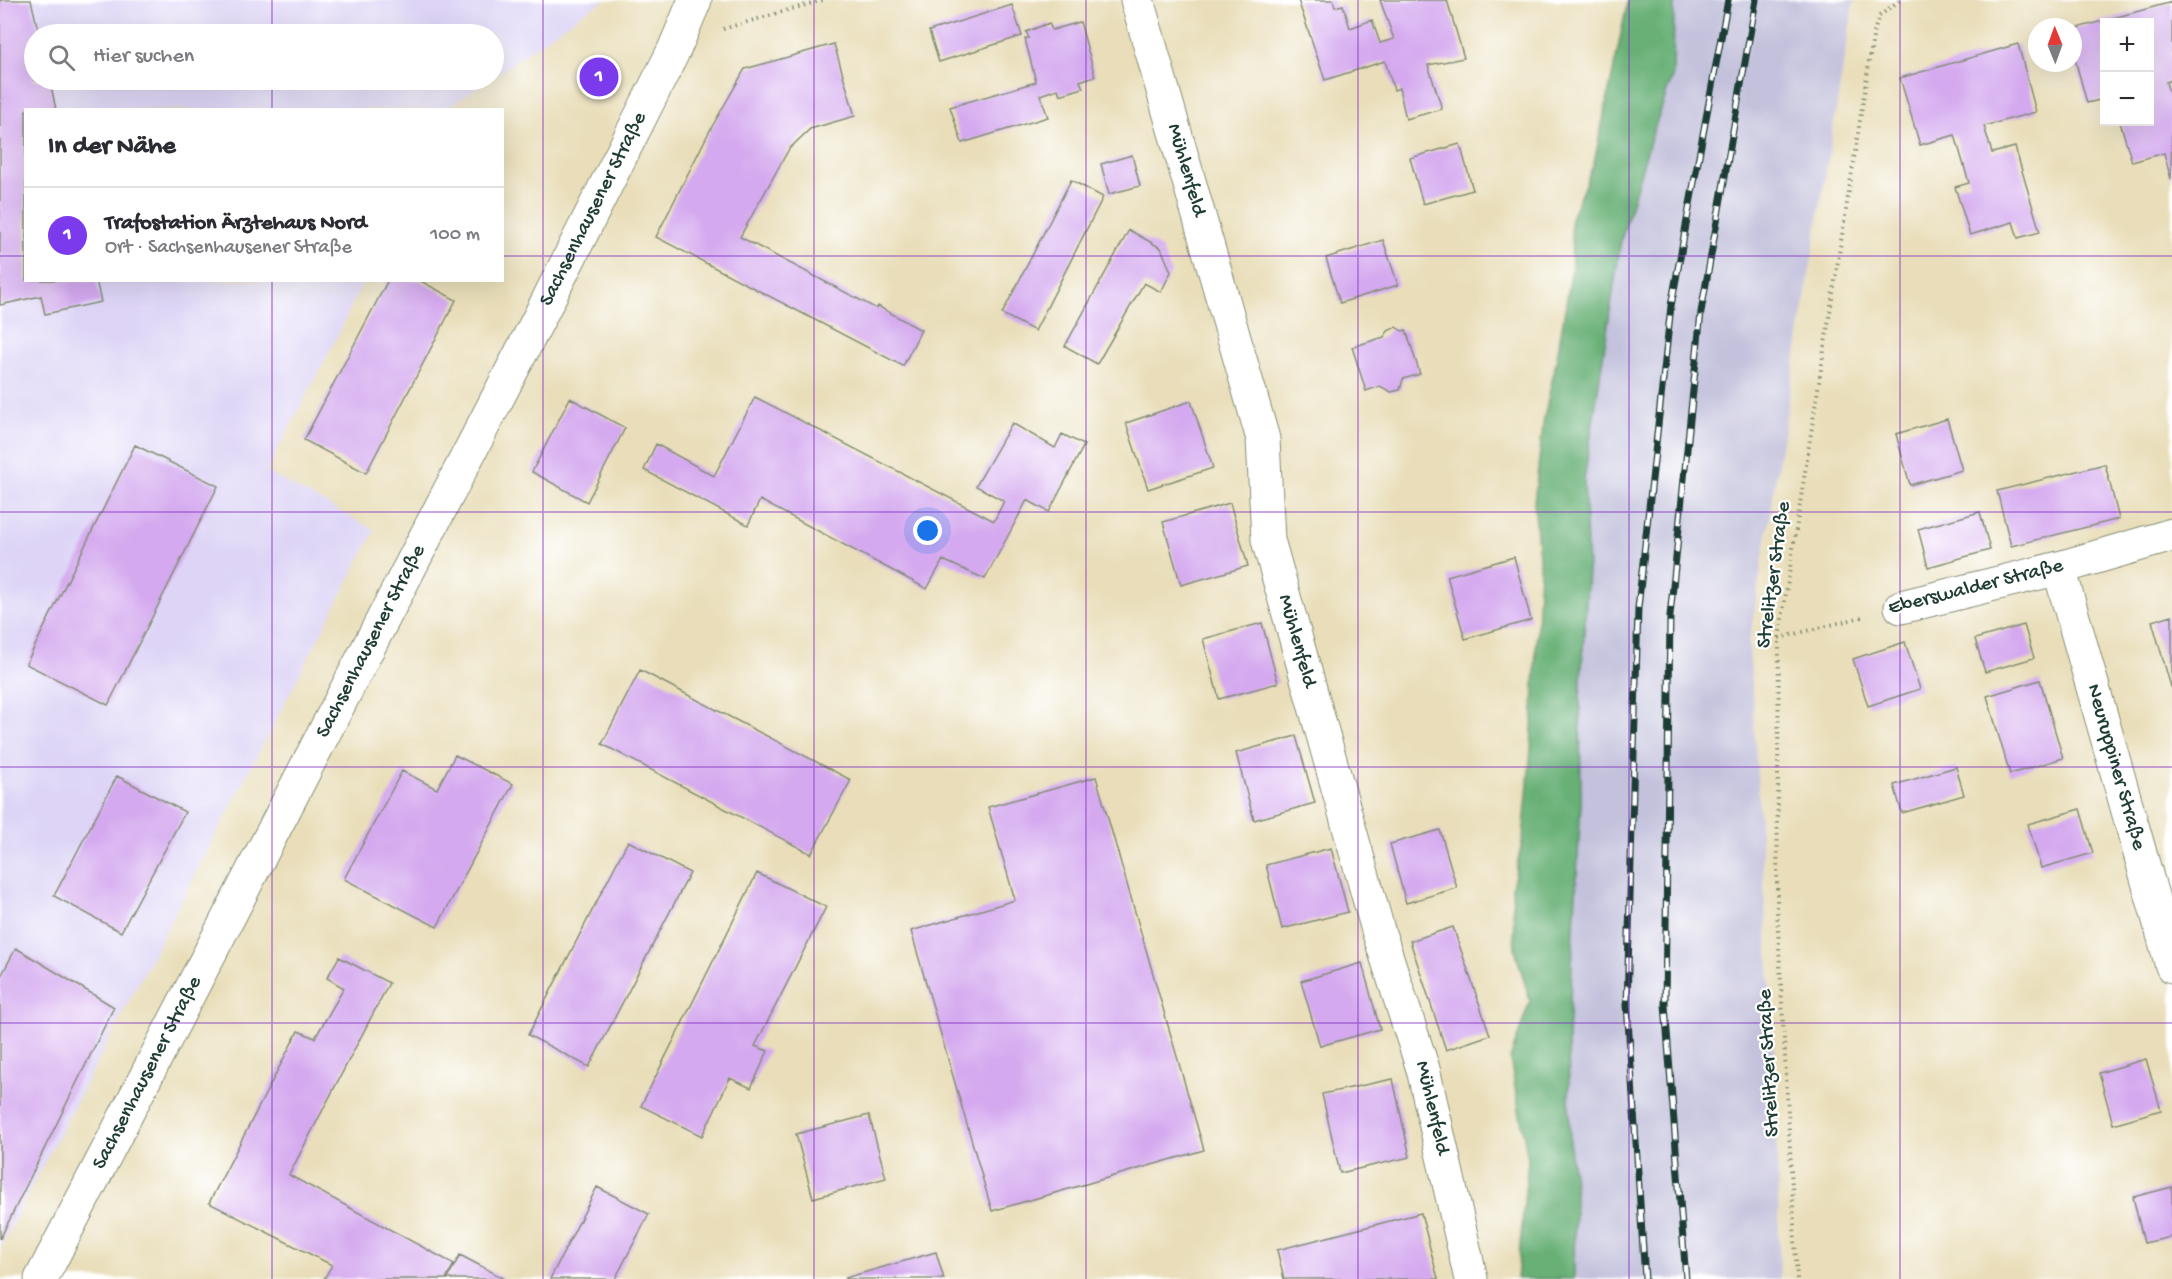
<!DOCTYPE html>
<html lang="de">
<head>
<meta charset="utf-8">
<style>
  :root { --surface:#fff; --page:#f7f7f7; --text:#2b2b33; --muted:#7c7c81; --line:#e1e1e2; --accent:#7c3aed }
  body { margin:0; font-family:"Gochi Hand",sans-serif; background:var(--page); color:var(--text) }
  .controls { position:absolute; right:18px; top:18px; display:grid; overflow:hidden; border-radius:0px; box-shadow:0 6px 24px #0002 }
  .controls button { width:54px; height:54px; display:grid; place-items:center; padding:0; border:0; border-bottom:2px solid var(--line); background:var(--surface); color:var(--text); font:30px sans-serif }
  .compass { position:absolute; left:2028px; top:18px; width:54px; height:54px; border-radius:50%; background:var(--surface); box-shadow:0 6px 24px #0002; rotate:359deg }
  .you { position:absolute; left:928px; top:531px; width:21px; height:21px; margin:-15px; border:4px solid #fff; border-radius:50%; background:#1a73e8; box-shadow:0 0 0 9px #1a73e833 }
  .badge { display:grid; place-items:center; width:39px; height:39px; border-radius:50%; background:var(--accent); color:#fff; font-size:20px; font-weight:700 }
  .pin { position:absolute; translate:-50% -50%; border:3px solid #fff; box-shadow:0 2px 6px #0006 }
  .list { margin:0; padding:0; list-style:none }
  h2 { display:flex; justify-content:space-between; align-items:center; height:78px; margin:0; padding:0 24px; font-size:26px }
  h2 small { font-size:20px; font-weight:400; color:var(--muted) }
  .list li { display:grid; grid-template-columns:39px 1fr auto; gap:18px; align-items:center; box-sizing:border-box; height:96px; padding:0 24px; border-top:2px solid var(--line) }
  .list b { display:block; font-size:22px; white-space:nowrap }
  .list p { margin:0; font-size:20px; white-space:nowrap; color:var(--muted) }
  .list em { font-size:20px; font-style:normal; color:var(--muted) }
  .icon { flex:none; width:33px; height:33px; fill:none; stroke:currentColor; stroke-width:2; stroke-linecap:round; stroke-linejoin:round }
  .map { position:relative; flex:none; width:2172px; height:1279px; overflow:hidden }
  .search { position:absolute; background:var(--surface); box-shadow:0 6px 24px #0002; left:24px; top:24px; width:480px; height:66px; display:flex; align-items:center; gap:15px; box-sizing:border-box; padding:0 21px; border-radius:33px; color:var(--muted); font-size:22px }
  .panel { position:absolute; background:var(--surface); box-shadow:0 6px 24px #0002; left:24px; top:108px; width:480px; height:174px; border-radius:0px }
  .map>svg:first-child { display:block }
  .built { fill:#ded5f6 }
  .industrial { fill:#c3c1dc }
  .forest { fill:#68b076; stroke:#447655; stroke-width:1.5 }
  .building { fill:#d4a9ef }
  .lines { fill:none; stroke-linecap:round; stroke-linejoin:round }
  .street-casing { stroke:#848e76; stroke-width:35 }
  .secondary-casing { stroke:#848e76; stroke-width:35 }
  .path { stroke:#848e76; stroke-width:4; stroke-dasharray:1.5 4.5; stroke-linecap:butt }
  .street { stroke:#fff; stroke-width:33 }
  .secondary { stroke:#fff; stroke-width:33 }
  .rail-casing { stroke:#1f3d34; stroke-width:7 }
  .rail { stroke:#fff; stroke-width:4.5; stroke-dasharray:14; stroke-linecap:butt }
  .grid { fill:none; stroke:#7b2cbf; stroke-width:1.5; stroke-opacity:0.55 }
  .labels { text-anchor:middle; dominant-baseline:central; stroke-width:4.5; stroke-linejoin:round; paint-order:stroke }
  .street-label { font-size:21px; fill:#1f3d34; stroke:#fff }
</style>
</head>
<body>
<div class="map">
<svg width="2172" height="1279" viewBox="0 0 2172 1279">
  <rect width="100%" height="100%" fill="#fff"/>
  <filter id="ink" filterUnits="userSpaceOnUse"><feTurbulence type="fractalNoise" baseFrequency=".0167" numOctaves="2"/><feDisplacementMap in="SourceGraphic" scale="12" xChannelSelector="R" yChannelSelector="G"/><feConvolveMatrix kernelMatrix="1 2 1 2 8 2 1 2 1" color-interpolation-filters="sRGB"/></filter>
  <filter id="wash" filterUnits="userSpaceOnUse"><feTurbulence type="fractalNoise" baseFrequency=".008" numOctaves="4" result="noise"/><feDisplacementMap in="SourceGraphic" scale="24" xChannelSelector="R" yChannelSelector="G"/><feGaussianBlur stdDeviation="1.35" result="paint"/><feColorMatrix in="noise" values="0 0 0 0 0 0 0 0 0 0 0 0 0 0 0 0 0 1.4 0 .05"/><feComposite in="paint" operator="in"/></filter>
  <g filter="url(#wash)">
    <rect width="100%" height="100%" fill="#e9deb9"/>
    <!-- built -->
    <path class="built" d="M 0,0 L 606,0 L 584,12 L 494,76 L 494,34 L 34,34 L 34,80 L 488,80 L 446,109 L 26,110 L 26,280 L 363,281 L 338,335 L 266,472 L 375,530 L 0,1248 Z"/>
    <!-- industrial -->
    <path class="industrial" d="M 1639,0 L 1854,0 L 1749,643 L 1775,1066 L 1780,1279 L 1549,1279 L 1577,344 Z"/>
    <!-- forest -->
    <path class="forest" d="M 1628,0 L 1674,0 L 1673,74 L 1649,144 L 1621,240 L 1584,480 L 1588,570 L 1580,698 L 1581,802 L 1568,1037 L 1570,1146 L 1575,1194 L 1574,1279 L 1517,1279 L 1528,1159 L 1510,1059 L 1530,1001 L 1515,950 L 1512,887 L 1523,839 L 1531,749 L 1540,569 L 1534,502 L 1544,418 L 1557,357 L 1572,268 L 1571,218 L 1594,163 Z"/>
    <g id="blocks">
      <!-- building -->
      <path class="building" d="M 0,0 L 31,0 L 39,34 L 34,34 L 34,80 L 50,80 L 56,110 L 26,110 L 26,280 L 96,280 L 101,302 L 45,314 L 41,296 L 0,305 Z
        M 1298,0 L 1333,0 L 1335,7 L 1343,5 L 1350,28 L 1372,20 L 1380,43 L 1394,39 L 1380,0 L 1447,0 L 1464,58 L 1428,65 L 1442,109 L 1406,119 L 1399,88 L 1394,90 L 1385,61 L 1325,80 Z
        M 2172,2 L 2172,80 L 2166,82 L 2172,104 L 2171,179 L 2164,153 L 2132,162 L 2120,122 L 2150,122 L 2150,22 L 2104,22 L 2104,99 L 2087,103 L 2073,52 L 2073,29 Z
        M 1012,5 L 1022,36 L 939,62 L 929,31 Z
        M 1080,22 L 1095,76 L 1080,81 L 1083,88 L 1060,95 L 1058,89 L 1040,95 L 1048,117 L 962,143 L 950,107 L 1036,82 L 1025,39 L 1029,38 L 1026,32 L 1049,23 L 1052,30 Z
        M 834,44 L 855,116 L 810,129 L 789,149 L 740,237 L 877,309 L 878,306 L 921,330 L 903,366 L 656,237 L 709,132 L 745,69 Z
        M 2018,44 L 2036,112 L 1984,126 L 1992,153 L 2015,147 L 2040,232 L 2018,238 L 2013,222 L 1970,235 L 1955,187 L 1969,183 L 1955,135 L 1920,145 L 1900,78 Z
        M 599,68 L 607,72 L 598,86 L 591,82 Z
        M 1460,144 L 1473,190 L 1423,204 L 1410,158 Z
        M 1132,155 L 1140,186 L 1109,194 L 1101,164 Z
        M 1071,180 L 1103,197 L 1035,331 L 1002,314 Z
        M 1129,230 L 1161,248 L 1171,272 L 1161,292 L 1144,283 L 1097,364 L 1065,346 Z
        M 1383,240 L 1398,285 L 1340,303 L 1326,258 Z
        M 388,280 L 419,280 L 456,300 L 366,473 L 304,440 Z
        M 1396,327 L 1402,331 L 1406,330 L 1420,374 L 1403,379 L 1400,390 L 1391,392 L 1380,386 L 1366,391 L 1352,347 L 1384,337 L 1388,331 Z
        M 755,397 L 994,521 L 1004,501 L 976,486 L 1012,423 L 1055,448 L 1062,434 L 1084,445 L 1049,512 L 1027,500 L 985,579 L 943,560 L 927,589 L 760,500 L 748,525 L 644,470 L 656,444 L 714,476 Z
        M 570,398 L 625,428 L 587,502 L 532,472 Z
        M 1191,401 L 1213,468 L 1148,489 L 1126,423 Z
        M 1947,419 L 1962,470 L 1910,485 L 1896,434 Z
        M 135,445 L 218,486 L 108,705 L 26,664 Z
        M 2105,464 L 2119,519 L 2011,546 L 1997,491 Z
        M 1230,503 L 1248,566 L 1181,585 L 1163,522 Z
        M 1980,512 L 1990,550 L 1928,567 L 1918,529 Z
        M 1514,557 L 1531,620 L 1465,639 L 1447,576 Z
        M 2172,615 L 2172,687 L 2171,687 L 2152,621 Z
        M 1262,623 L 1278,683 L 1219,699 L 1203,639 Z
        M 2024,625 L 2034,658 L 1985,672 L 1975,639 Z
        M 1905,642 L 1920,689 L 1868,706 L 1853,659 Z
        M 640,670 L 851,780 L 811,854 L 602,744 Z
        M 2040,680 L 2063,758 L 2010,774 L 1987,696 Z
        M 1296,736 L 1315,803 L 1254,820 L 1236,753 Z
        M 455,755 L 513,784 L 437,927 L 344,879 L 402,771 L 437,789 Z
        M 1956,767 L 1964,795 L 1902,813 L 1894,785 Z
        M 117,776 L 185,812 L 121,932 L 54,896 Z
        M 1096,777 L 1204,1150 L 992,1211 L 911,931 L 1015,900 L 988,807 Z
        M 2080,809 L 2093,853 L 2041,868 L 2028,824 Z
        M 1440,830 L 1457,888 L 1406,903 L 1390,844 Z
        M 628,841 L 690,873 L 589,1067 L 528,1035 Z
        M 1331,848 L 1348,912 L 1282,929 L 1266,865 Z
        M 757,873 L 826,907 L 755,1046 L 768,1051 L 751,1088 L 730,1078 L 702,1136 L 641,1106 Z
        M 1453,927 L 1490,1035 L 1446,1050 L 1410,941 Z
        M 16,948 L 114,1007 L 0,1239 L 0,978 Z
        M 339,957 L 389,983 L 289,1175 L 454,1264 L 446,1279 L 324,1279 L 332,1265 L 209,1203 L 298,1031 L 315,1038 L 344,988 L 327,978 Z
        M 1362,963 L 1380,1029 L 1320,1046 L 1301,981 Z
        M 2146,1059 L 2161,1110 L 2113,1124 L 2099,1073 Z
        M 1393,1079 L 1410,1157 L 1340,1173 L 1322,1094 Z
        M 869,1115 L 886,1178 L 813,1198 L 796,1134 Z
        M 597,1187 L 649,1214 L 615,1279 L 550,1279 Z
        M 2172,1187 L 2172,1237 L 2144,1243 L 2133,1197 Z
        M 1421,1213 L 1438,1279 L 1284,1279 L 1277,1250 Z
        M 936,1252 L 944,1279 L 845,1279 L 845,1278 Z
        M 460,1255 L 505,1279 L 447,1279 Z"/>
    </g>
  </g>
  <g filter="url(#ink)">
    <use href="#blocks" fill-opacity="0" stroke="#848e76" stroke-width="1.5"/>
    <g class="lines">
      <defs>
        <g id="street">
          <path id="s1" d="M 1137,0 L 1263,439 L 1268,540 L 1378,930 L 1423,1069 L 1471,1279"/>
          <path id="s2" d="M 2059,568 L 2172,966"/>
          <path d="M 1901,607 L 2059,568 L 2172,535"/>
        </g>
        <g id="secondary">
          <path id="s3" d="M 41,1279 L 538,320 L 674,50 L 695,0"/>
        </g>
      </defs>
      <!-- street casing -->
      <use href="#street" class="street-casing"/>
      <!-- secondary casing -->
      <use href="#secondary" class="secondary-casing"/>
      <!-- path -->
      <path class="path" d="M 723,29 L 823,0
        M 1779,638 L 1866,616
        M 1797,1279 L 1777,910 L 1779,638 L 1873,37 L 1878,17 L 1900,0"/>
      <!-- street -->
      <use href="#street" class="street"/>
      <!-- secondary -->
      <use href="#secondary" class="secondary"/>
      <defs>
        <path id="rail" d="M 1645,1279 L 1627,1005 L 1638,608 L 1671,306 L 1728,0
          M 1686,1279 L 1665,1005 L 1670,616 L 1701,312 L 1756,0"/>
      </defs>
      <!-- rail casing -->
      <use href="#rail" class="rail-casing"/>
      <!-- rail -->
      <use href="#rail" class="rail"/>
    </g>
  </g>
  <!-- grid -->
  <path class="grid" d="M 272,0 L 272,34M 543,0 L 543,1279M 814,0 L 814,1279M 1086,0 L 1086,1279M 1358,0 L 1358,1279M 1629,0 L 1629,1279M 1900,0 L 1900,1279M 272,80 L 272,110M 0,256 L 26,256M 502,256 L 2172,256M 272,280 L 272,1279M 0,512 L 2172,512M 0,767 L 2172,767M 0,1023 L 2172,1023"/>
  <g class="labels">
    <!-- street labels -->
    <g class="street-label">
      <text stroke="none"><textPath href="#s1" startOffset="177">Mühlenfeld</textPath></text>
      <text stroke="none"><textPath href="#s3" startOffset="1204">Sachsenhausener Straße</textPath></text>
      <text transform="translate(1775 575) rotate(-82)">Strelitzer Straße</text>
      <text transform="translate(1976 588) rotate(-14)">Eberswalder Straße</text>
      <text stroke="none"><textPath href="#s3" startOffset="718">Sachsenhausener Straße</textPath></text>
      <text stroke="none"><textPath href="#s1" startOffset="663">Mühlenfeld</textPath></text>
      <text stroke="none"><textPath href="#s2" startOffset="207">Neuruppiner Straße</textPath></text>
      <text transform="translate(1770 1063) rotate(-93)">Strelitzer Straße</text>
      <text stroke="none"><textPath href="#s3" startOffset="232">Sachsenhausener Straße</textPath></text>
      <text stroke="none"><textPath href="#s1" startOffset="1149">Mühlenfeld</textPath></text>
    </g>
  </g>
</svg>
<div class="controls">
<button>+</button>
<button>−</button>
</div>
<svg class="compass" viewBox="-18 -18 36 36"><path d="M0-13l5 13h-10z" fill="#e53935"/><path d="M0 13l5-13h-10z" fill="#7c7c81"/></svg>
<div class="you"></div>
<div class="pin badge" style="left:599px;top:77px">1</div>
<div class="search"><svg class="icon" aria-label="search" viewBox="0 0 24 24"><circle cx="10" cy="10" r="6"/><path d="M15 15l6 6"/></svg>Hier suchen</div>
<section class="panel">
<h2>In der Nähe<small></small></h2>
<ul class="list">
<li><span class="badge">1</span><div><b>Trafostation Ärztehaus Nord</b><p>Ort · Sachsenhausener Straße</p></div><em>100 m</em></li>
</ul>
</section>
</div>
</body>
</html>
